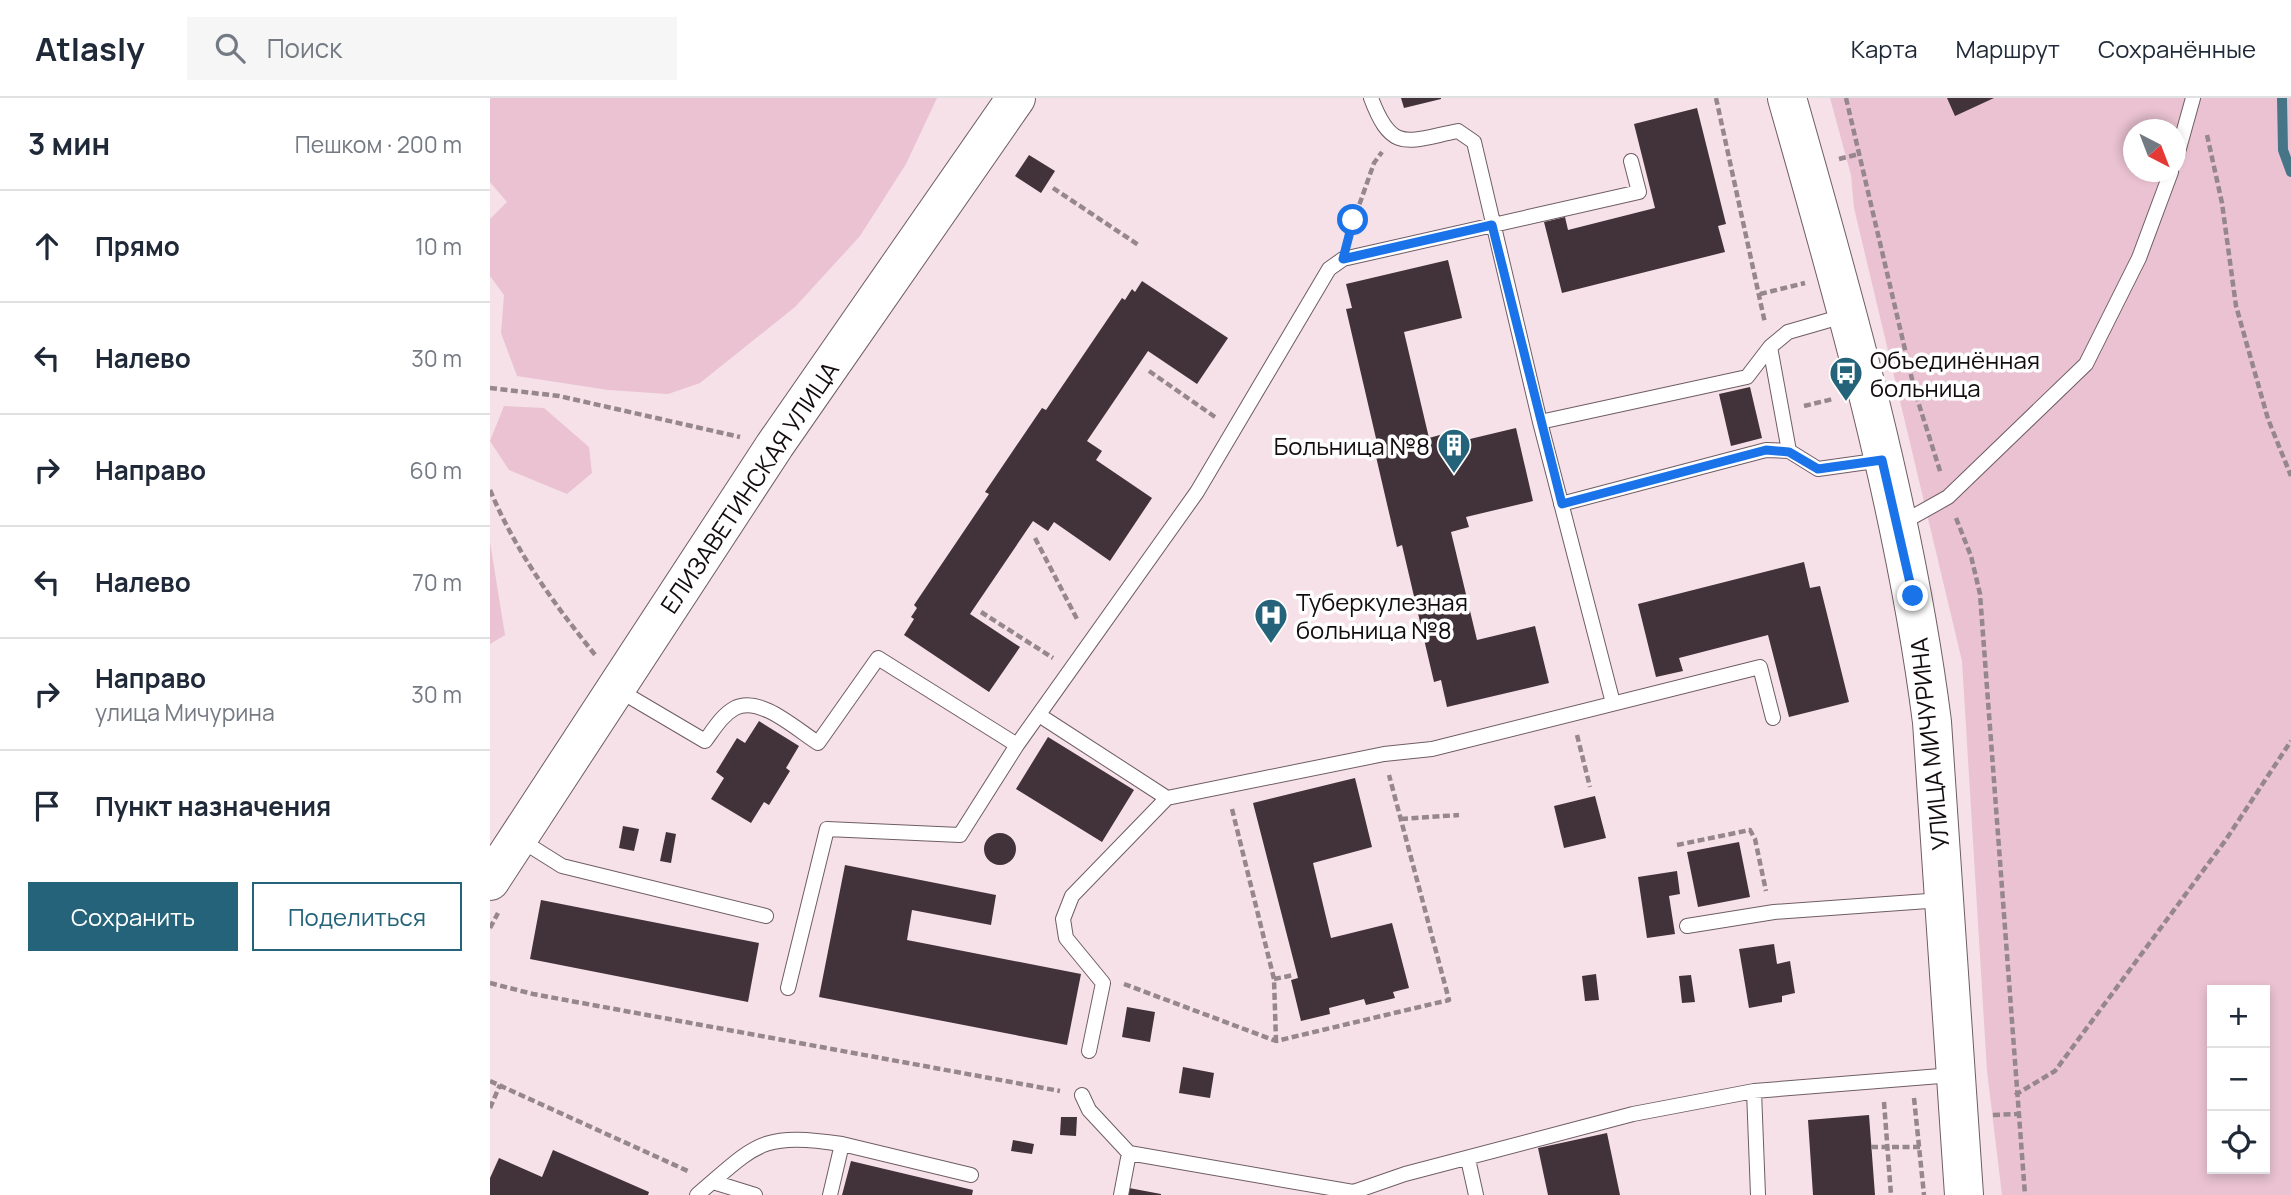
<!DOCTYPE html>
<html lang="ru">
<head>
<meta charset="utf-8">
<style>
  :root { --surface:#fff; --page:#f6f6f7; --text:#1f2937; --muted:#747a83; --line:#e0e1e3; --accent:#246379 }
  body { margin:0; font-family:Manrope,sans-serif; background:var(--page); color:var(--text) }
  .controls { position:absolute; right:21px; bottom:21px; display:grid; overflow:hidden; border-radius:0px; box-shadow:0 4px 10px #0003 }
  .controls button { width:63px; height:63px; display:grid; place-items:center; padding:0; border:0; border-bottom:2px solid var(--line); background:var(--surface); color:var(--text); font:35px sans-serif }
  .compass { position:absolute; left:1633px; top:21px; width:63px; height:63px; border-radius:50%; background:var(--surface); box-shadow:0 4px 10px #0003; rotate:138deg }
  .stop { position:absolute; width:21px; height:21px; margin:-16px; border:5px solid #1a73e8; border-radius:50%; background:#fff }
  .stop.end { background:#1a73e8; border-color:#fff; box-shadow:0 2px 7px #0008 }
  .list { margin:0; padding:0; list-style:none }
  h2 { display:flex; justify-content:space-between; align-items:center; height:91px; margin:0; padding:0 28px; font-size:30px }
  h2 small { font-size:23px; font-weight:400; color:var(--muted) }
  .list li { display:grid; grid-template-columns:46px 1fr auto; gap:21px; align-items:center; box-sizing:border-box; height:112px; padding:0 28px; border-top:2px solid var(--line) }
  .list b { display:block; font-size:26px; white-space:nowrap }
  .list p { margin:0; font-size:23px; white-space:nowrap; color:var(--muted) }
  .list em { font-size:23px; font-style:normal; color:var(--muted) }
  .actions { display:flex; gap:14px; padding:21px 28px }
  .actions a { flex:1; padding:16px 0; border:2px solid var(--accent); border-radius:0px; text-align:center; font-size:24px; color:var(--accent) }
  .actions .main { background:var(--accent); color:#fff }
  .icon { flex:none; width:38px; height:38px; fill:none; stroke:currentColor; stroke-width:2; stroke-linecap:round; stroke-linejoin:round }
  .map { position:relative; flex:none; width:1801px; height:1097px; overflow:hidden }
  header { display:flex; align-items:center; gap:42px; box-sizing:border-box; height:98px; padding:0 35px; background:var(--surface); border-bottom:2px solid var(--line) }
  header strong { font-size:33px }
  nav { display:flex; gap:38px; margin-inline-start:auto; font-size:24px }
  .search { width:490px; height:63px; background:var(--page); display:flex; align-items:center; gap:18px; box-sizing:border-box; padding:0 24px; border-radius:0px; color:var(--muted); font-size:26px }
  main { display:flex }
  aside { flex:1; background:var(--surface) }
  .map>svg:first-child { display:block }
  .green { fill:#eac2d2; fill-rule:evenodd }
  .lines { fill:none; stroke-linecap:round; stroke-linejoin:round }
  .stream { stroke:#477588; stroke-width:10 }
  .building { fill:#423239 }
  .lane-casing { stroke:#6f5d64; stroke-width:16 }
  .secondary-casing { stroke:#6f5d64; stroke-width:40 }
  .path { stroke:#96878d; stroke-width:4.5; stroke-dasharray:7 3.5; stroke-linecap:butt }
  .lane { stroke:#fff; stroke-width:14 }
  .secondary { stroke:#fff; stroke-width:38 }
  .route { stroke:#1a73e8; stroke-width:9 }
  .labels { text-anchor:middle; dominant-baseline:central; stroke-width:7; stroke-linejoin:round; paint-order:stroke }
  .poi-label { font-size:24px; fill:#140d10; stroke:#fff; text-anchor:start }
  .street-label { font-size:24px; fill:#140d10; stroke:#fff }
</style>
</head>
<body>
<header>
<strong>Atlasly</strong>
<div class="search"><svg class="icon" aria-label="search" viewBox="0 0 24 24"><circle cx="10" cy="10" r="6"/><path d="M15 15l6 6"/></svg>Поиск</div>
<nav><a>Карта</a><a>Маршрут</a><a>Сохранённые</a></nav>
</header>
<main>
<aside>
<h2>3 мин<small>Пешком · 200 m</small></h2>
<ul class="list">
<li><svg class="icon" aria-label="ahead" viewBox="0 0 24 24"><path d="M12 20V5M6 11l6-6 6 6"/></svg><div><b>Прямо</b></div><em>10 m</em></li>
<li><svg class="icon" aria-label="left" viewBox="0 0 24 24"><path d="M17 20v-9H6M10 6l-5 5 5 5"/></svg><div><b>Налево</b></div><em>30 m</em></li>
<li><svg class="icon" aria-label="right" viewBox="0 0 24 24"><path d="M7 20v-9h11M14 6l5 5-5 5"/></svg><div><b>Направо</b></div><em>60 m</em></li>
<li><svg class="icon" aria-label="left" viewBox="0 0 24 24"><path d="M17 20v-9H6M10 6l-5 5 5 5"/></svg><div><b>Налево</b></div><em>70 m</em></li>
<li><svg class="icon" aria-label="right" viewBox="0 0 24 24"><path d="M7 20v-9h11M14 6l5 5-5 5"/></svg><div><b>Направо</b><p>улица Мичурина</p></div><em>30 m</em></li>
<li><svg class="icon" aria-label="arrive" viewBox="0 0 24 24"><path d="M6 21V4h12l-3 4 3 4H6"/></svg><div><b>Пункт назначения</b></div></li>
</ul>
<div class="actions"><a class="main">Сохранить</a><a>Поделиться</a></div>
</aside>
<div class="map">
<svg width="1801" height="1097" viewBox="0 0 1801 1097">
  <rect width="100%" height="100%" fill="#f6e1e9"/>
  <!-- green -->
  <path class="green" d="M 0,0 L 447,0 L 416,66 L 370,138 L 305,209 L 210,285 L 178,296 L 118,292 L 27,278 L 11,235 L 14,197 L 0,178 L 0,121 L 17,104 L 0,84 Z
    M 1340,0 L 1801,0 L 1801,1097 L 1512,1097 L 1497,973 L 1472,563 L 1364,110 L 1361,77 ZM 1644,32 L 1686,32 L 1686,74 L 1644,74 ZM 1722,892 L 1775,892 L 1775,1071 L 1722,1071 Z
    M 14,308 L 54,310 L 99,349 L 102,375 L 77,396 L 19,372 L 0,343 Z
    M 0,444 L 15,537 L 0,546 Z"/>
  <g class="lines">
    <!-- stream -->
    <path class="stream" d="M 1792,0 L 1793,52 L 1801,74"/>
  </g>
  <!-- building -->
  <path class="building" d="M 911,0 L 951,0 L 951,1 L 914,10 Z
    M 1457,0 L 1504,0 L 1465,18 Z
    M 1207,10 L 1236,126 L 1228,128 L 1235,154 L 1072,195 L 1054,124 L 1075,119 L 1078,132 L 1165,110 L 1144,26 Z
    M 539,57 L 565,73 L 551,95 L 525,78 Z
    M 958,162 L 972,220 L 914,234 L 939,340 L 957,335 L 959,346 L 1026,330 L 1043,403 L 976,419 L 979,429 L 961,434 L 987,542 L 1045,528 L 1059,585 L 957,609 L 951,582 L 944,584 L 912,447 L 907,449 L 884,350 L 888,349 L 856,211 L 862,210 L 856,186 Z
    M 652,183 L 738,240 L 707,286 L 658,253 L 597,343 L 612,353 L 606,362 L 662,400 L 620,463 L 564,424 L 558,433 L 543,423 L 480,516 L 530,549 L 499,594 L 414,537 L 424,521 L 421,519 L 427,510 L 424,507 L 499,396 L 495,394 L 552,310 L 556,312 L 632,200 L 635,202 L 642,191 L 645,194 Z
    M 1260,289 L 1272,340 L 1241,348 L 1229,296 Z
    M 1314,464 L 1320,490 L 1330,488 L 1359,604 L 1299,619 L 1278,537 L 1189,560 L 1193,573 L 1166,579 L 1148,506 Z
    M 269,623 L 309,648 L 296,670 L 300,673 L 279,707 L 274,704 L 261,725 L 221,701 L 234,680 L 226,674 L 247,640 L 255,645 Z
    M 558,639 L 644,692 L 612,744 L 526,691 Z
    M 865,680 L 882,749 L 823,765 L 841,840 L 902,825 L 919,890 L 903,894 L 905,900 L 876,907 L 874,901 L 839,910 L 840,916 L 811,923 L 801,882 L 808,880 L 763,705 Z
    M 1105,698 L 1116,740 L 1074,750 L 1064,708 Z
    M 133,728 L 149,731 L 144,753 L 129,750 Z
    M 176,734 L 186,736 L 181,765 L 170,763 Z
    M494 751a16 16 0 1 1 32 0a16 16 0 1 1-32 0Z
    M 1249,744 L 1260,799 L 1208,809 L 1197,754 Z
    M 355,767 L 506,797 L 501,827 L 422,812 L 417,842 L 591,876 L 577,947 L 329,899 Z
    M 1187,773 L 1190,796 L 1179,798 L 1185,836 L 1157,840 L 1148,779 Z
    M 51,802 L 269,845 L 258,904 L 40,861 Z
    M 1284,846 L 1287,866 L 1300,863 L 1305,895 L 1292,898 L 1292,904 L 1259,910 L 1249,851 Z
    M 1106,876 L 1109,902 L 1095,903 L 1092,878 Z
    M 1201,877 L 1205,904 L 1192,905 L 1189,878 Z
    M 637,909 L 665,914 L 660,944 L 632,939 Z
    M 693,969 L 724,975 L 720,1000 L 689,995 Z
    M 1379,1017 L 1385,1097 L 1323,1097 L 1318,1022 Z
    M 571,1019 L 587,1019 L 586,1038 L 570,1037 Z
    M 1117,1035 L 1130,1097 L 1058,1097 L 1048,1050 Z
    M 523,1042 L 544,1046 L 542,1056 L 521,1053 Z
    M 63,1052 L 159,1094 L 158,1097 L 0,1097 L 0,1080 L 9,1060 L 52,1079 Z
    M 361,1063 L 483,1092 L 482,1097 L 352,1097 Z
    M 639,1090 L 671,1096 L 671,1097 L 637,1097 Z"/>
  <g class="lines">
    <defs>
      <path id="lane" d="M 881,0 C 902,56 917,43 968,33 L 984,44 L 1050,324 L 1123,605
        M 1686,61 L 1703,0
        M 1357,217 L 1298,234 L 1280,249 L 1299,353 L 1328,371 L 1392,362
        M 1050,324 L 1257,279 L 1280,249
        M 1071,406 L 1276,352 L 1299,353
        M 1410,426 L 1458,399 L 1596,266 L 1649,160 L 1681,74
        M 129,587 L 142,600 L 215,643 C 224,631 232,617 245,610 C 270,597 307,632 328,645 L 388,560 L 527,647
        M 549,617 L 677,700
        M 29,741 L 72,768 L 276,818
        M 1197,828 L 1284,814 L 1452,802
        M 298,890 L 337,731 L 470,737 L 527,647 L 707,394 L 839,171 L 853,161 L 1149,94 L 1141,63
        M 599,953 L 613,885 L 576,840 L 573,821 L 582,798 L 677,700 L 894,656 L 942,651 L 1270,569 L 1283,620
        M 1264,993 L 1268,1097
        M 592,997 L 599,1012 L 639,1055
        M 978,1061 L 986,1097
        M 223,1084 L 265,1097
        M 207,1097 C 267,1046 270,1034 352,1046
        M 340,1097 L 352,1046 L 481,1077
        M 631,1097 L 639,1055 L 863,1094 L 915,1076 L 1143,1016 L 1264,993 L 1463,977"/>
      <path id="secondary" d="M 1297,0 C 1355,203 1415,413 1442,624 L 1474,1097
        M 0,783 L 285,347 L 526,0"/>
    </defs>
    <!-- lane casing -->
    <use href="#lane" class="lane-casing"/>
    <!-- secondary casing -->
    <use href="#secondary" class="secondary-casing"/>
    <!-- path -->
    <path class="path" d="M 1226,0 L 1275,225
      M 1356,0 L 1425,294 L 1451,376
      M 1717,37 L 1732,105 L 1746,208 L 1778,321 L 1801,378
      M 1349,61 L 1369,56
      M 563,90 L 650,148
      M 859,136 L 884,65 L 892,54
      M 1270,196 L 1315,185
      M 659,273 L 725,319
      M 0,290 L 69,298 L 250,339
      M 1314,308 L 1343,301
      M 0,392 C 26,454 64,506 106,558
      M 1466,420 L 1481,458 L 1490,496 L 1535,1097
      M 545,440 L 588,523
      M 491,514 L 563,560
      M 1087,637 L 1100,689
      M 742,711 L 784,881 L 786,943
      M 911,721 L 969,717
      M 1187,747 L 1260,732 L 1265,741 L 1276,793
      M 0,830 L 8,815
      M 784,881 L 804,877
      M 0,885 L 43,896 L 570,993
      M 634,886 L 786,943 L 959,902 L 899,677
      M 0,983 L 200,1074
      M 1525,997 L 1565,973 L 1735,743 L 1801,643
      M 1424,1000 L 1434,1097
      M 1394,1004 L 1401,1097
      M 0,1010 L 10,987
      M 1503,1017 L 1527,1016
      M 1381,1049 L 1430,1049"/>
    <!-- lane -->
    <use href="#lane" class="lane"/>
    <!-- secondary -->
    <use href="#secondary" class="secondary"/>
  </g>
  <g class="lines">
    <!-- route -->
    <path class="route" d="M 863,122 L 853,161 L 1002,127 L 1072,406 L 1276,352 L 1299,354 L 1328,371 L 1392,362 L 1423,498"/>
  </g>
  <!-- icons -->
  <defs>
    <symbol id="bus-pin" viewBox="-11 -11 22 30"><path d="M0 17L-7.5 6A9.5 9.5 0 1 1 7.5 6Z" fill="#246379" stroke="#fff"/><path d="M-5-6H5V4H4V6H2V4H-2V6H-4V4H-5ZM-3.5-4V0h7V-4ZM-3.5 1.2v1.5H-2V1.2ZM2 1.2v1.5H3.5V1.2Z" fill="#fff"/></symbol>
    <symbol id="building-pin" viewBox="-11 -11 22 30"><path d="M0 17L-7.5 6A9.5 9.5 0 1 1 7.5 6Z" fill="#246379" stroke="#fff"/><path d="M-4-6H4V6H1V3H-1V6H-4ZM-2.5-4.3h1.7v1.8h-1.7ZM.8-4.3h1.7v1.8H.8ZM-2.5-1h1.7V.8h-1.7ZM.8-1h1.7V.8H.8Z" fill="#fff"/></symbol>
    <symbol id="hospital-pin" viewBox="-11 -11 22 30"><path d="M0 17L-7.5 6A9.5 9.5 0 1 1 7.5 6Z" fill="#246379" stroke="#fff"/><path d="M-5-5h3v3.5h4V-5h3V5h-3V1.5h-4V5h-3Z" fill="#fff"/></symbol>
  </defs>
  <g fill-rule="evenodd">
    <use href="#bus-pin" x="1337" y="256" width="38" height="52"/>
    <use href="#building-pin" x="945" y="328" width="38" height="52"/>
    <use href="#hospital-pin" x="762" y="498" width="38" height="52"/>
  </g>
  <g class="labels">
    <!-- poi labels -->
    <g class="poi-label">
      <text x="1380" y="261">Объединённая<tspan x="1380" dy="28">больница</tspan></text>
      <text x="940" y="347" text-anchor="end">Больница №8</text>
      <text x="806" y="503">Туберкулезная<tspan x="806" dy="28">больница №8</tspan></text>
    </g>
    <!-- street labels -->
    <g class="street-label">
      <text transform="translate(259 389) rotate(-56)">ЕЛИЗАВЕТИНСКАЯ УЛИЦА</text>
      <text transform="translate(1439 646) rotate(-96)">УЛИЦА МИЧУРИНА</text>
    </g>
  </g>
</svg>
<div class="controls">
<button>+</button>
<button>−</button>
<button><svg class="icon" aria-label="locate" viewBox="0 0 24 24"><circle cx="12" cy="12" r="6"/><path d="M12 2v4M12 18v4M2 12h4M18 12h4"/></svg></button>
</div>
<svg class="compass" viewBox="-18 -18 36 36"><path d="M0-13l5 13h-10z" fill="#e53935"/><path d="M0 13l5-13h-10z" fill="#747a83"/></svg>
<div class="stop" style="left:863px;top:122px"></div>
<div class="stop end" style="left:1423px;top:498px"></div>
</div>
</main>
</body>
</html>
